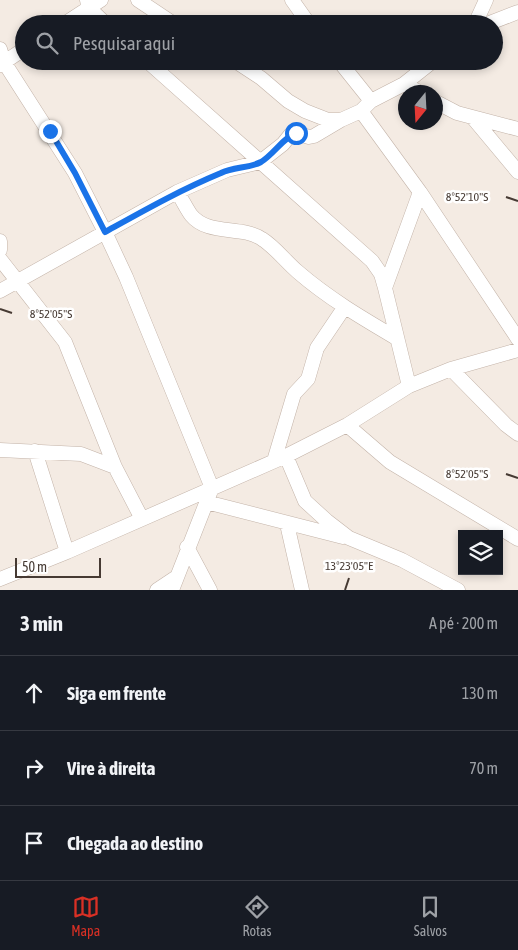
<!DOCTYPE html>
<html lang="pt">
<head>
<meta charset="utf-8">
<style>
  :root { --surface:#171b24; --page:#242831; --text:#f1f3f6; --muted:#9ea1a6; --line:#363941; --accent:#d93025 }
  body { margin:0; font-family:"Asap Condensed",sans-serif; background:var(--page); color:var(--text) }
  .controls { position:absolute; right:15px; bottom:15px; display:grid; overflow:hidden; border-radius:0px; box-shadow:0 2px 8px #0003 }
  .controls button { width:45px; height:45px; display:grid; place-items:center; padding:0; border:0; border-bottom:1px solid var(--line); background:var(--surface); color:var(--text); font:25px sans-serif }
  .compass { position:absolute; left:398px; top:85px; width:45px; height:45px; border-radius:50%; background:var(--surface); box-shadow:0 2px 8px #0003; rotate:198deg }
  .scale { position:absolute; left:15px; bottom:12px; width:86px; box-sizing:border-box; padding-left:5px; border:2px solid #463a33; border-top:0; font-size:14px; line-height:18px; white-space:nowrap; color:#463a33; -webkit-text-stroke:4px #fff; paint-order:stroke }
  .stop { position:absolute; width:15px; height:15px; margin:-11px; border:4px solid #1a73e8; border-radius:50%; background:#fff }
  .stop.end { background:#1a73e8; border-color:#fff; box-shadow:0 1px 5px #0008 }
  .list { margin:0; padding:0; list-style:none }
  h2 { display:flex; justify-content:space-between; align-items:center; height:65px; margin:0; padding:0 20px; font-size:21px }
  h2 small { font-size:16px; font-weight:400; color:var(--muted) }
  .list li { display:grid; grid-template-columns:32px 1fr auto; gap:15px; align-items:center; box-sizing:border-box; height:75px; padding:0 20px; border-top:1px solid var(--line) }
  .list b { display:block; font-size:19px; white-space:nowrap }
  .list em { font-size:16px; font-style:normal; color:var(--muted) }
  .icon { flex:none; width:28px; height:28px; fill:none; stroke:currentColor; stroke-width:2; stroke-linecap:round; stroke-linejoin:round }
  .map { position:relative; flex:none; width:518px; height:590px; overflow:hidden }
  .search { position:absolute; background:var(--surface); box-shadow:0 2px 8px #0003; left:15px; right:15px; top:15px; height:55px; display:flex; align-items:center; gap:12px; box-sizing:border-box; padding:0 18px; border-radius:28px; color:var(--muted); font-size:19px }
  .sheet { height:290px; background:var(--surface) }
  nav { display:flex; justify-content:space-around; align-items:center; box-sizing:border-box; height:70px; border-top:1px solid var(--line); background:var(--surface); font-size:14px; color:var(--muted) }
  nav a { display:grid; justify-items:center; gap:2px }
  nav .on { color:var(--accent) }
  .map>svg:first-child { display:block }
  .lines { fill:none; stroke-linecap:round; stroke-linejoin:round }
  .street-casing { stroke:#c3b3a8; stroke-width:15 }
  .street { stroke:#fff; stroke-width:14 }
  .route { stroke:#1a73e8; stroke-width:6 }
  .ticks { fill:none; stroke:#463a33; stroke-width:2 }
  .ticks-label { font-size:12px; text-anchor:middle; fill:#463a33; stroke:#fff; stroke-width:5; stroke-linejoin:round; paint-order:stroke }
</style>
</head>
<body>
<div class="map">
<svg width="518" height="590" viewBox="0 0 518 590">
  <rect width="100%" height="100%" fill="#f4ebe3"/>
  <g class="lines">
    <defs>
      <path id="street" d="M 87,0 L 89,8 L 106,24
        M 138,0 L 174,24
        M 292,0 L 309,24
        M 64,24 L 101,0
        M 475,24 L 486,0
        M 487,24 L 518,12
        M 0,49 L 4,62 L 75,173 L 105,232 L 126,277 L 212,488 L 172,590
        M 147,61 L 372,261 L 381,274 L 385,288 L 409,386
        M 235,61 L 261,78 L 288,101 L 305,111 L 328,120 L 341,120 L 361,111 L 371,101 L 404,84 L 433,61
        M 339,61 L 371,101
        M 0,65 L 24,49
        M 404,84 L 419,92
        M 436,102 L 457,113 L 518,129
        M 361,111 L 420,192 L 518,339
        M 473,118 L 518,172
        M 177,192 C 182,199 186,208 191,215 C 208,236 241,225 262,239 C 275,247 286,262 298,272 C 328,298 362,318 396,338
        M 0,241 L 0,250
        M 0,259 L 65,342 L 115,467 L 142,519
        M 385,288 L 420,192
        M 0,291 L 177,192 L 227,170 L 260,162 L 283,144 L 291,134 L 296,133 L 309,137 L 314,136 L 341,120
        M 451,369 L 506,425 L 518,434
        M 347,425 L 390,462 L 518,539
        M 0,450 L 81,454 L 115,467
        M 35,451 L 67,552
        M 286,456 L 305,501 L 327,521 L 349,538 L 402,560 L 458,590
        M 274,461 L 294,394 L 308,379 L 317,348 L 344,308
        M 206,502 L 343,537
        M 287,524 L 302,590
        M 187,547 L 210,590
        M 0,579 L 67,552 L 286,456 L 347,425 L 409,386 L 451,369 L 518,350
        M 157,590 L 175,578"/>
    </defs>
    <!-- street casing -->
    <use href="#street" class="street-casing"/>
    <!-- street -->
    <use href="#street" class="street"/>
  </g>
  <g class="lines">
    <!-- route -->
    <path class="route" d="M 50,131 L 75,173 L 105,232 C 143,211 180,190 221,173 C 233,167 250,168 261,162 C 273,155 285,136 296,133"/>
  </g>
  <!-- ticks -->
  <path class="ticks" d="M 506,197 L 518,201M 0,309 L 12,313M 506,474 L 518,478M 345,590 L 349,578"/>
  <g class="ticks-label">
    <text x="467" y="201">8°52'10"S</text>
    <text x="51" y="318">8°52'05"S</text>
    <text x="467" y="478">8°52'05"S</text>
    <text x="349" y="570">13°23'05"E</text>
  </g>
</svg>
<div class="controls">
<button><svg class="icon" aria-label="layers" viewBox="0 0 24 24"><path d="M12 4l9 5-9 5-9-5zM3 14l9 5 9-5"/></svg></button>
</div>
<svg class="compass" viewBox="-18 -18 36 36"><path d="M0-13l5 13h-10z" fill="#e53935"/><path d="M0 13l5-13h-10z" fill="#9ea1a6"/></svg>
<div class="scale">50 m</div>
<div class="stop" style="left:296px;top:133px"></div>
<div class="stop end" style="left:50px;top:131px"></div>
<div class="search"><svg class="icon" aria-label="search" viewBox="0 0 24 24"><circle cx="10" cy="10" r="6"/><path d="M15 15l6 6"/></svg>Pesquisar aqui</div>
</div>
<section class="sheet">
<h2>3 min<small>A pé · 200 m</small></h2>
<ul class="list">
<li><svg class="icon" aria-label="ahead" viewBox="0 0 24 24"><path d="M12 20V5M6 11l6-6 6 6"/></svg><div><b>Siga em frente</b></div><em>130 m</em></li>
<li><svg class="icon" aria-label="right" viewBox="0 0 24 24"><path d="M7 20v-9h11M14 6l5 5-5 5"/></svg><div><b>Vire à direita</b></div><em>70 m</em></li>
<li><svg class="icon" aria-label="arrive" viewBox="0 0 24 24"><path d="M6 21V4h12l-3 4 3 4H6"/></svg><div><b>Chegada ao destino</b></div></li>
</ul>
</section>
<nav>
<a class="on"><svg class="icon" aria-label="map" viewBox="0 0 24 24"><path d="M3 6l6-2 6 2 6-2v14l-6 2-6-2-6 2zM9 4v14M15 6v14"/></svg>Mapa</a>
<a><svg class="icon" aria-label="directions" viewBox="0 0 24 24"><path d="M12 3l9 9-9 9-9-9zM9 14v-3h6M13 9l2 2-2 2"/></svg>Rotas</a>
<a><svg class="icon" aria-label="saved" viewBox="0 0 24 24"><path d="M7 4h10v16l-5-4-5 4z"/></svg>Salvos</a>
</nav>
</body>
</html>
